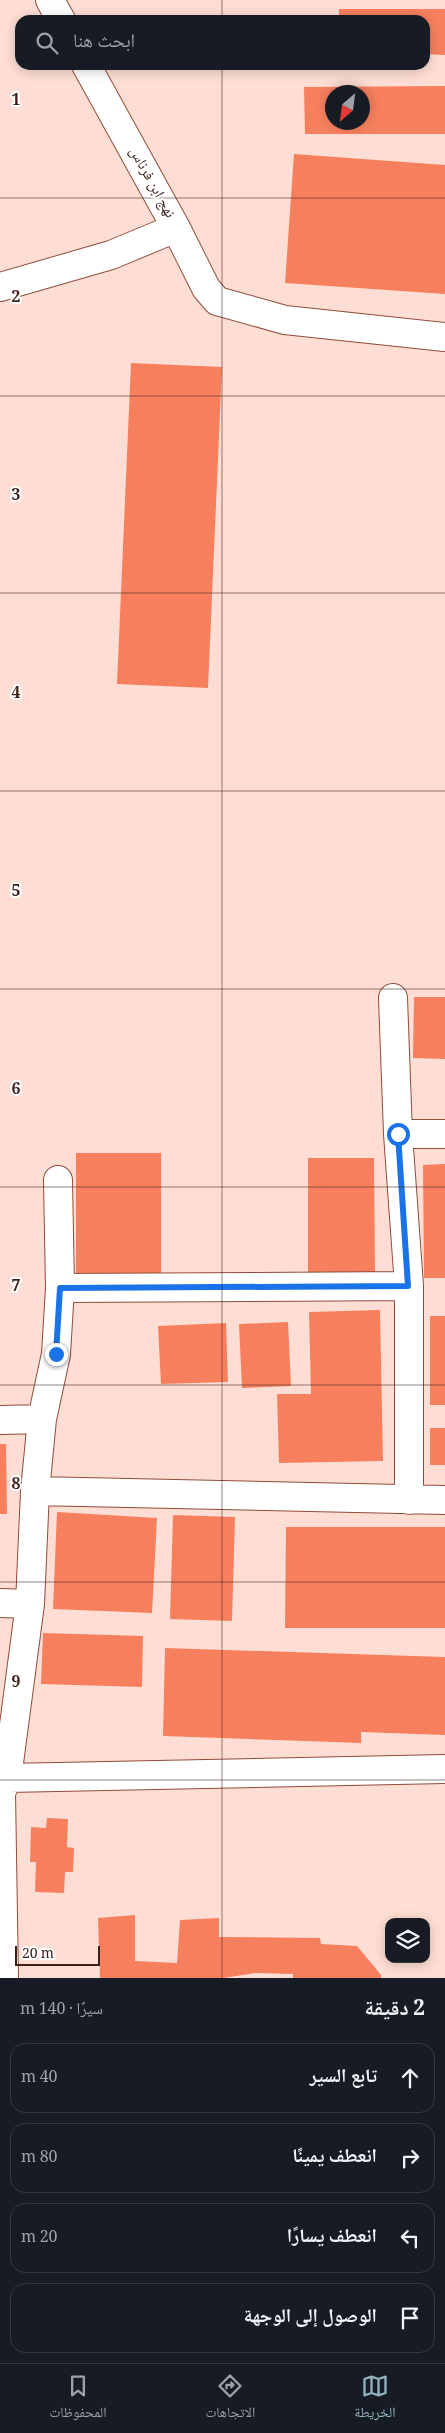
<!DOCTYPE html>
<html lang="ar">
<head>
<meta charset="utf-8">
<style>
  :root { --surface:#171b24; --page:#20242c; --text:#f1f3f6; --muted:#9ea1a6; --line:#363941; --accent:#94b4bd }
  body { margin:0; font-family:Georgia,"Noto Naskh Arabic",serif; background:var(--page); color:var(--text); direction:rtl }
  .controls { position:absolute; right:15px; bottom:15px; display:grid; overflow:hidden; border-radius:10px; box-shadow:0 2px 12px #0003 }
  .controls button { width:45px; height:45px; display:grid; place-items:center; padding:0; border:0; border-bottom:1px solid var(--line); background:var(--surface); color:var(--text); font:25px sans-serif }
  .compass { position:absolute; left:325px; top:85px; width:45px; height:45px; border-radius:50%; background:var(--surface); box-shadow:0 2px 12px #0003; rotate:208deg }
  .scale { position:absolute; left:15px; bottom:12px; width:85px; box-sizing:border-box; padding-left:5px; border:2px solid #3d1f17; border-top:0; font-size:14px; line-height:18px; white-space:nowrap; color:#3d1f17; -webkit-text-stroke:4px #fff; paint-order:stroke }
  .stop { position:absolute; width:15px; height:15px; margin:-11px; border:4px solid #1a73e8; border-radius:50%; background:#fff }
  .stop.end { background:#1a73e8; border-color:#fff; box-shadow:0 1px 5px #0008 }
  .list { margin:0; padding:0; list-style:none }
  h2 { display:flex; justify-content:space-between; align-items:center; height:65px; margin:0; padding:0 20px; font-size:21px }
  h2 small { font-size:16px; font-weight:400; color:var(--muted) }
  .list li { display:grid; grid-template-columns:32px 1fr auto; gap:15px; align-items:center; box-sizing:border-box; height:70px; margin:0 10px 10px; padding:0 10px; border:1px solid var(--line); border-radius:15px }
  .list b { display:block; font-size:19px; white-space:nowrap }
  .list em { font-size:16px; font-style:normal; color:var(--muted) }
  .icon { flex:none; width:28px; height:28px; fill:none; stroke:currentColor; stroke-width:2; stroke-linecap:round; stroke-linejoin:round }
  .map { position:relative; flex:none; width:445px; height:1978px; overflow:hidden; direction:ltr }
  .search { position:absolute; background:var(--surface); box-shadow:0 2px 12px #0003; left:15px; right:15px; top:15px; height:55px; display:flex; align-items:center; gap:12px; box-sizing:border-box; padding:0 18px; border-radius:15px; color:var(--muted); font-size:19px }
  .sheet { height:385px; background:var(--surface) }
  nav { display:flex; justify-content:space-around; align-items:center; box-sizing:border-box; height:70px; border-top:1px solid var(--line); background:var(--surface); font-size:14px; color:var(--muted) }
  nav a { display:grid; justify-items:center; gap:2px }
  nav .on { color:var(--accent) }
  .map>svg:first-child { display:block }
  .building { fill:#f6805e; fill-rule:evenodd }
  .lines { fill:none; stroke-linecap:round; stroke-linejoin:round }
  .street-casing { stroke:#904c39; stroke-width:30 }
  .street { stroke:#fff; stroke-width:28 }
  .route { stroke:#1a73e8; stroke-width:6 }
  .grid { fill:none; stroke:#3d1f17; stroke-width:1; stroke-opacity:0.55 }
  .labels { text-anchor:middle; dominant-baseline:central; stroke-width:4; stroke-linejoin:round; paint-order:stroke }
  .street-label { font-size:15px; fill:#3d1f17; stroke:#fff }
  .grid-label { font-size:16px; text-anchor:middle; font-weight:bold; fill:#3d1f17; stroke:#fff; stroke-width:4; stroke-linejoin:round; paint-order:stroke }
</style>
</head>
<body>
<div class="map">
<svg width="445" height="1978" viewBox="0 0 445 1978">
  <rect width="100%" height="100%" fill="#feded4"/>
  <!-- building -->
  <path class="building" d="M 339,9 L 445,9 L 445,55 L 425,54 L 425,20 L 339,20 Z
    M 445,86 L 445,134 L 305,134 L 304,87 ZM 332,92 L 362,92 L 362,122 L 332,122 Z
    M 294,154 L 445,165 L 445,294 L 285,283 Z
    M 131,363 L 222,367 L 208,688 L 117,684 Z
    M 414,997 L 445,997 L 445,1059 L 413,1058 Z
    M 76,1153 L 161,1153 L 161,1274 L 76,1275 Z
    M 308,1158 L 374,1158 L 375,1273 L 308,1273 Z
    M 445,1164 L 445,1278 L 424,1278 L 423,1165 Z
    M 380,1310 L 383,1461 L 279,1463 L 277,1394 L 311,1394 L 309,1312 Z
    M 430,1316 L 445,1316 L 445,1405 L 430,1405 Z
    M 288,1322 L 291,1386 L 242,1388 L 239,1324 Z
    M 226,1323 L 228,1382 L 161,1384 L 158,1326 Z
    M 430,1428 L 445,1428 L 445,1465 L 430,1465 Z
    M 0,1444 L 6,1444 L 7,1514 L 0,1514 Z
    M 57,1512 L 157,1518 L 152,1613 L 53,1609 Z
    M 173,1515 L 235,1517 L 232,1621 L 170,1619 Z
    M 286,1527 L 445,1527 L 445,1628 L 285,1628 Z
    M 43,1633 L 143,1636 L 142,1687 L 41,1684 Z
    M 165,1648 L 445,1657 L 445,1735 L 361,1732 L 361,1743 L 163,1736 Z
    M 47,1818 L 68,1819 L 67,1847 L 74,1848 L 73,1872 L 65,1872 L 64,1893 L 35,1892 L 36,1862 L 30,1862 L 31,1827 L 46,1828 Z
    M 135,1915 L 135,1961 L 177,1963 L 180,1920 L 219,1918 L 219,1937 L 320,1938 L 321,1944 L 357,1946 L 381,1975 L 381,1978 L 293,1978 L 293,1974 L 256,1973 L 223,1978 L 100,1978 L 98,1918 Z"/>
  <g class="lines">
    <defs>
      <path id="street" d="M 50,0 L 61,20
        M 86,65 L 176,228 L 206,288 L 217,301 L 285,320 L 445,337
        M 0,287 L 111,255 L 176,228
        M 393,998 L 398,1134 L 409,1286 L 409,1500
        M 398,1134 L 445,1134
        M 60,1288 L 409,1286
        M 0,1420 L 42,1419
        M 35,1491 L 42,1419 L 56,1354 L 60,1288 L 58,1180
        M 0,1603 L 30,1604
        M 7,1778 L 445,1769
        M 4,1978 L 1,1793 L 7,1778 L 30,1604 L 35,1491 L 445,1500"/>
    </defs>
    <!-- street casing -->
    <use href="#street" class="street-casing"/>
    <!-- street -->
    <use href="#street" class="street"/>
  </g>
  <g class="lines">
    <!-- route -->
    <path class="route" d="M 56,1354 L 60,1288 L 408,1286 L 398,1134"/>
  </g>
  <!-- grid -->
  <path class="grid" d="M 222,0 L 222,20M 222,65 L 222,1978M 0,198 L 445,198M 0,396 L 445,396M 0,593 L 445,593M 0,791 L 445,791M 0,989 L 445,989M 0,1187 L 445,1187M 0,1385 L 445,1385M 0,1582 L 445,1582M 0,1780 L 445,1780"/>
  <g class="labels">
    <!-- street labels -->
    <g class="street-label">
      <text transform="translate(151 183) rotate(61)">نهج ابن فرناس</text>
    </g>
  </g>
  <g class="grid-label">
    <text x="16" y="105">1</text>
    <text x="16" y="302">2</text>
    <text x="16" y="500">3</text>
    <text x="16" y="698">4</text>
    <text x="16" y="896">5</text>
    <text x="16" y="1094">6</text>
    <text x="16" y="1291">7</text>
    <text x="16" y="1489">8</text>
    <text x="16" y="1687">9</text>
  </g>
</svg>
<div class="controls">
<button><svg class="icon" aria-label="layers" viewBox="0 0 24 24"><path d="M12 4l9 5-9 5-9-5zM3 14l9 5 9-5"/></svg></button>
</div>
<svg class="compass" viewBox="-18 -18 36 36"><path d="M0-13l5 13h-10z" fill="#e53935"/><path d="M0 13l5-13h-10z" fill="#9ea1a6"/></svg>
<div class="scale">20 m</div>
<div class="stop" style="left:398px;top:1134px"></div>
<div class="stop end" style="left:56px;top:1354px"></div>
<div class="search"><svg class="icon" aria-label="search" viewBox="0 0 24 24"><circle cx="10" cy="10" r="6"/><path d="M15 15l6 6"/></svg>ابحث هنا</div>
</div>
<section class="sheet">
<h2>2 دقيقة<small>سيرًا · 140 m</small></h2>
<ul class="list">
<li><svg class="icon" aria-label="ahead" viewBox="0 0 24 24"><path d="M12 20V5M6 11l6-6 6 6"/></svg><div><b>تابع السير</b></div><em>40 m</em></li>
<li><svg class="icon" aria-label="right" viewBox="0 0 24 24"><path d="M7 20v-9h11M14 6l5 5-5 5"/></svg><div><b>انعطف يمينًا</b></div><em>80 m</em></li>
<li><svg class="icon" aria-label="left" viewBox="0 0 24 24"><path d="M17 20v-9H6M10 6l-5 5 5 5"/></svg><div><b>انعطف يسارًا</b></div><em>20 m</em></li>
<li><svg class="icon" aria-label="arrive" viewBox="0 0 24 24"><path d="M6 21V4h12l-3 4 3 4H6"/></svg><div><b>الوصول إلى الوجهة</b></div></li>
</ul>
</section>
<nav>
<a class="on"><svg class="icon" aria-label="map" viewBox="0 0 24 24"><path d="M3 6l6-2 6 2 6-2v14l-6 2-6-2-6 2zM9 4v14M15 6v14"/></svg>الخريطة</a>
<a><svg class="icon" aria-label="directions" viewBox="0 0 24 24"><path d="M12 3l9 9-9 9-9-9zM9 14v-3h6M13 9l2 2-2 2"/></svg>الاتجاهات</a>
<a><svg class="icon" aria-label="saved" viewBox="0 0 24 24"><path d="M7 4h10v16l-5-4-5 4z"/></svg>المحفوظات</a>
</nav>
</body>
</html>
